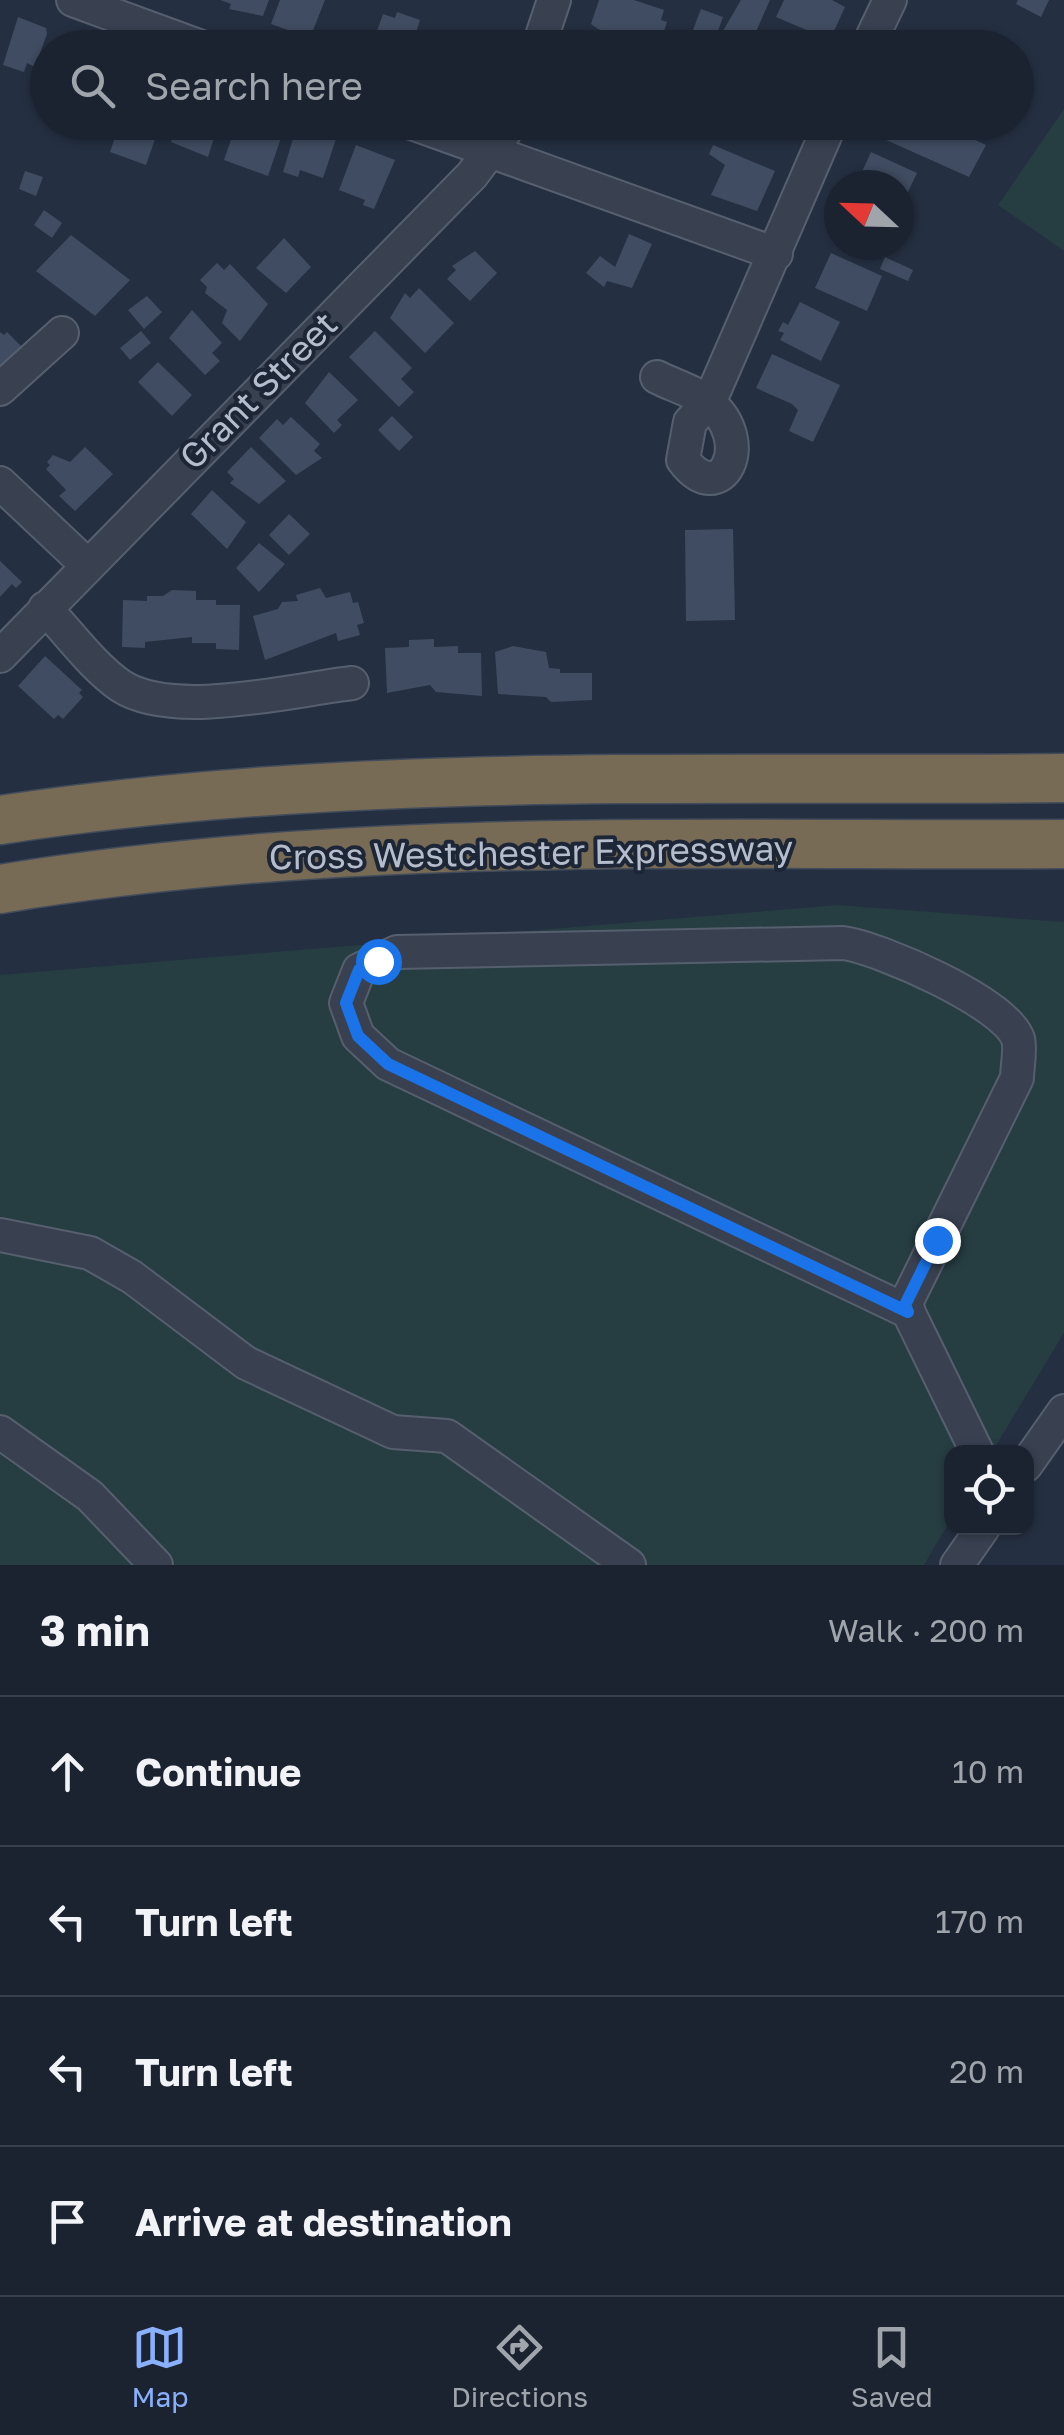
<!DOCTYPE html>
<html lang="en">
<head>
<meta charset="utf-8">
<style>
  :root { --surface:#1b2331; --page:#242b39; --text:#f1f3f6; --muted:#a0a4ab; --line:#39404d; --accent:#89b0fc }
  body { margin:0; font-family:"Golos Text",sans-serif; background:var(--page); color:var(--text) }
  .controls { position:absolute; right:30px; bottom:30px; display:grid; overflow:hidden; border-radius:20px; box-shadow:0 2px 8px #0004 }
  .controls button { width:90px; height:90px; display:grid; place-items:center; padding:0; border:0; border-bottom:2px solid var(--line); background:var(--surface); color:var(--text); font:50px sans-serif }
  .compass { position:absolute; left:824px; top:170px; width:90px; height:90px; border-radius:50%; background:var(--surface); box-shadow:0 2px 8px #0004; rotate:292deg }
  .stop { position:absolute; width:30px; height:30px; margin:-22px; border:8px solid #1a73e8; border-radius:50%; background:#fff }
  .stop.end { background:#1a73e8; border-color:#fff; box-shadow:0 2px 10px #0008 }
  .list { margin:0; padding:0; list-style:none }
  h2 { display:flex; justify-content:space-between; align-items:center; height:130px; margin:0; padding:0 40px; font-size:42px }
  h2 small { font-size:32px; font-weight:400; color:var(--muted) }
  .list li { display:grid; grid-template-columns:65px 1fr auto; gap:30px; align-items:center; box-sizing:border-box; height:150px; padding:0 40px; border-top:2px solid var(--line) }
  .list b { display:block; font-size:38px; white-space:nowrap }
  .list em { font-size:32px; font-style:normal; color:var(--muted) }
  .icon { flex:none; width:55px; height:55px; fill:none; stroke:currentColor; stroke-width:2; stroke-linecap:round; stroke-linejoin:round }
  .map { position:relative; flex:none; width:1064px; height:1565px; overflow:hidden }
  .search { position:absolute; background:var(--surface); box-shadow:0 2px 8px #0004; left:30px; right:30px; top:30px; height:110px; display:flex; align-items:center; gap:25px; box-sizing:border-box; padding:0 35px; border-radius:55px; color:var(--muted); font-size:38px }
  .sheet { height:730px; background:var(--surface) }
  nav { display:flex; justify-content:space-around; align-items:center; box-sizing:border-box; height:140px; border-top:2px solid var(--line); background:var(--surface); font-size:28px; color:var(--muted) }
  nav a { display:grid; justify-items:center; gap:5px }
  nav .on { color:var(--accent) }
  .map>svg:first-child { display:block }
  .green { fill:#263d42 }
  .building { fill:#404c61 }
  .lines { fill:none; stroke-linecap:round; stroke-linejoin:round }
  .minor-casing { stroke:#565f6e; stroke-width:36 }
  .highway-casing { stroke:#434c5b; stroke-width:51 }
  .minor { stroke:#394151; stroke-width:32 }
  .highway { stroke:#776b55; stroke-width:48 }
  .route { stroke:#1a73e8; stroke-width:12 }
  .labels { text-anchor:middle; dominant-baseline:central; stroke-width:8; stroke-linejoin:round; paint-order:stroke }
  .street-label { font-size:35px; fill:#b5bccb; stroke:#1d2636 }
</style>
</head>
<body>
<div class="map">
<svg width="1064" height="1565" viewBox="0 0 1064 1565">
  <rect width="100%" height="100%" fill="#242f41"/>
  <!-- green -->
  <path class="green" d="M 1064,109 L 1064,251 L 998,205 Z
    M 838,905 L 1064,922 L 1064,1333 L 992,1452 L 952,1452 L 951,1519 L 924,1565 L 0,1565 L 0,975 Z"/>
  <!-- building -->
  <path class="building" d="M 220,0 L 269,0 L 263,16 L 229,9 L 231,4 Z
    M 280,0 L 325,0 L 310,38 L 271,24 Z
    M 599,0 L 634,0 L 664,10 L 661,20 L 667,22 L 660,43 L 653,40 L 651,47 L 598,29 L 591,24 Z
    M 741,0 L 770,0 L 751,43 L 761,48 L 713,48 Z
    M 784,0 L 832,0 L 845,7 L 830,40 L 776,17 Z
    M 1018,0 L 1049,0 L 1041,17 L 1016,4 Z
    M 701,9 L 723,17 L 712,48 L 688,43 Z
    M 397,12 L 420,20 L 411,48 L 371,48 L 383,14 L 395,18 Z
    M 18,17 L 46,28 L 47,34 L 35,67 L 27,63 L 24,72 L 3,65 Z
    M 588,30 L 596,31 L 641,48 L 582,48 Z
    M 120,122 L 161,122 L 146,165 L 110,152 Z
    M 177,122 L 219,122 L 208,157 L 171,142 Z
    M 237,122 L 266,122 L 284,129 L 268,176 L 224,160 Z
    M 298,122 L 338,133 L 323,178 L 300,170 L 298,177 L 283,172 Z
    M 561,122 L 613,122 L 607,140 Z
    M 883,122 L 938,122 L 951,129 L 959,122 L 975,130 L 971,138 L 986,145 L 969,177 L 877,136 Z
    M 356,145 L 395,160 L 374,209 L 363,205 L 365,200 L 339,190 Z
    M 713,145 L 775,171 L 757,211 L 711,195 L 725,165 L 709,154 Z
    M 871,152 L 917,173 L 899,211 L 899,185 L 856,185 Z
    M 25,171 L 43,177 L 36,196 L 19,189 Z
    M 44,210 L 62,223 L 52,238 L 34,225 Z
    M 629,234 L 652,244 L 632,288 L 607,281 L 604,287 L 586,273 L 600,256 L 615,267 Z
    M 71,235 L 130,280 L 95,316 L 36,271 Z
    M 284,238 L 311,267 L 286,293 L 256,268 Z
    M 475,251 L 497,273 L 470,301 L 447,279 L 456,270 L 452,266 Z
    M 831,253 L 882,276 L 867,311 L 815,288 Z
    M 885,257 L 913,270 L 908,281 L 880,269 Z
    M 217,263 L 224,270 L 230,264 L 268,304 L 240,341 L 222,323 L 227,310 L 205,293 L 207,287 L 200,280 Z
    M 419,288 L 454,323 L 425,353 L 390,318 L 405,293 L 410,298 Z
    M 147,296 L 162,312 L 144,329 L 128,310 Z
    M 800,302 L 840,322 L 821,361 L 780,340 L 784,333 L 778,331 L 783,322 L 788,325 Z
    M 192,310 L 222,343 L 212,353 L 220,361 L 205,375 L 169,338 Z
    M 141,331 L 151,343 L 130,360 L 120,348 Z
    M 375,331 L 412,368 L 401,379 L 414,392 L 399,407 L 349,357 Z
    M 0,332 L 4,335 L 7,332 L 23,348 L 0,371 Z
    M 772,354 L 840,385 L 813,442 L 789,431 L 798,410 L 792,404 L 756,388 Z
    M 158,362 L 192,395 L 172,416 L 138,382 Z
    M 329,372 L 358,400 L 337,420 L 342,425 L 334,433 L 305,403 Z
    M 392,416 L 413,437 L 399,451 L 378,430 Z
    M 291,417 L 320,444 L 314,451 L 322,458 L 296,475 L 259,438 L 277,419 L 283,425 Z
    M 85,447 L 113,474 L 75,511 L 59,496 L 66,490 L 46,469 L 50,465 L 47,462 L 53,455 L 70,462 Z
    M 251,447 L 286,481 L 259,504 L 230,483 L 234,479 L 227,472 Z
    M 212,490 L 246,522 L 227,549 L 191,514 Z
    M 289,514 L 310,534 L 289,555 L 269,535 Z
    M 733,529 L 735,620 L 686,621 L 685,530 Z
    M 259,543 L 285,564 L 259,592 L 236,568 Z
    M 0,561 L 22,582 L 16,588 L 12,584 L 0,597 Z
    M 320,588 L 326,598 L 350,592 L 353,603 L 358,602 L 364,623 L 357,625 L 360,635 L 338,641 L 336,633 L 265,660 L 253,616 L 278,609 L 282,602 L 298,601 L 296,595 Z
    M 172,590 L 196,591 L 196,600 L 216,600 L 216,605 L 240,605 L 239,650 L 216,649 L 216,643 L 192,643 L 192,637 L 145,642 L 145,648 L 122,647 L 123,600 L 147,601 L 147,596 L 163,596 Z
    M 434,639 L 434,647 L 458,646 L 458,653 L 481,653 L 482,696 L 436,692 L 430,685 L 387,693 L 385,648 L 409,647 L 409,640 Z
    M 513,646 L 546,652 L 549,668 L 560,669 L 560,673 L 592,673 L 592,700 L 551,702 L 546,697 L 498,694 L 495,652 Z
    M 45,656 L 82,690 L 79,693 L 83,697 L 63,719 L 58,715 L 54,719 L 18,686 Z"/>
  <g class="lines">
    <defs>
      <path id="minor" d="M 73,0 L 204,48
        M 538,48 L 554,0
        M 867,48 L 890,0
        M 409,122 L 776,254
        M 657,377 C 672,385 694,391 708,402 C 757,442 721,511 683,460 L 690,422 L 709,403 L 831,122
        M 0,389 L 62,333
        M 0,483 L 86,564
        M 45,608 C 68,632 93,667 121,686 C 174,720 292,690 352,683
        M 0,656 L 472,175 L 512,122
        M 0,1235 L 90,1253 L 132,1277 L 246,1363 L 393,1432 L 447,1436 L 629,1565
        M 909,1312 L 388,1064 L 358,1036 L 346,1003 L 359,970 L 397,952 L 843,943 C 880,948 1006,1003 1018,1039 C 1021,1049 1017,1068 1017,1078 L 905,1305 L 977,1452
        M 0,1432 L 90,1496 L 156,1565
        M 1026,1465 L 1064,1411
        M 957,1565 L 983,1528"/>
      <path id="highway" d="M 0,820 C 357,766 705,782 1064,778
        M 0,889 C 351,831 710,846 1064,844"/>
    </defs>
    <!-- minor casing -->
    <use href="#minor" class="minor-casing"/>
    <!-- highway casing -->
    <use href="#highway" class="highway-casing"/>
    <!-- minor -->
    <use href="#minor" class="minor"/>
    <!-- highway -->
    <use href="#highway" class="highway"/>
  </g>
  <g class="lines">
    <!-- route -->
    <path class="route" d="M 378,961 L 359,970 L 346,1003 L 358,1036 L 388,1064 L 908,1312 L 905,1305 L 937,1240"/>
  </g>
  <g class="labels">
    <!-- street labels -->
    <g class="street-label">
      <text transform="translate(258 390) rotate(-45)">Grant Street</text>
      <text transform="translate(531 852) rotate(-1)">Cross Westchester Expressway</text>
    </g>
  </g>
</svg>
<div class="controls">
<button><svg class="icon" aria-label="locate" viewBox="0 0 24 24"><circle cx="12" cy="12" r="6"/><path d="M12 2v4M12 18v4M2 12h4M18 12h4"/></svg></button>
</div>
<svg class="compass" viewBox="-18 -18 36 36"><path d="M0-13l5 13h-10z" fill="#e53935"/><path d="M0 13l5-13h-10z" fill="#a0a4ab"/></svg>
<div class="stop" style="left:378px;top:961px"></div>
<div class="stop end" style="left:937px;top:1240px"></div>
<div class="search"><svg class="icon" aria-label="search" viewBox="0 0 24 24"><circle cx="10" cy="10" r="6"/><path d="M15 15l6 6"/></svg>Search here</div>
</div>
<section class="sheet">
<h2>3 min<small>Walk · 200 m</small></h2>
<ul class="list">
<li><svg class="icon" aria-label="ahead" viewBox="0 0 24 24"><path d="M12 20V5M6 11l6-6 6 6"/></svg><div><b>Continue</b></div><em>10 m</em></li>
<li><svg class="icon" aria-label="left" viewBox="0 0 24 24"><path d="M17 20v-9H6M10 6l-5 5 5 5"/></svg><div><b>Turn left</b></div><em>170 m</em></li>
<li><svg class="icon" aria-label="left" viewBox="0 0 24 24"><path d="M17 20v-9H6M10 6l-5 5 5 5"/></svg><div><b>Turn left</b></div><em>20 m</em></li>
<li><svg class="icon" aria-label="arrive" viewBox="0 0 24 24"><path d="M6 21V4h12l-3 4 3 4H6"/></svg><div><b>Arrive at destination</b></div></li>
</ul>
</section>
<nav>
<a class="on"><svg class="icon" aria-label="map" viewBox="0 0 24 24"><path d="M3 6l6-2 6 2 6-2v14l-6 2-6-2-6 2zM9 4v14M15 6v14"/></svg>Map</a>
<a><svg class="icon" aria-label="directions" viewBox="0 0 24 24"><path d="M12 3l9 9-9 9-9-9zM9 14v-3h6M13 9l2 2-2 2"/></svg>Directions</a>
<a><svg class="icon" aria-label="saved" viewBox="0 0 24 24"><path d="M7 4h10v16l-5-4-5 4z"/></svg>Saved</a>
</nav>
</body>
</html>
